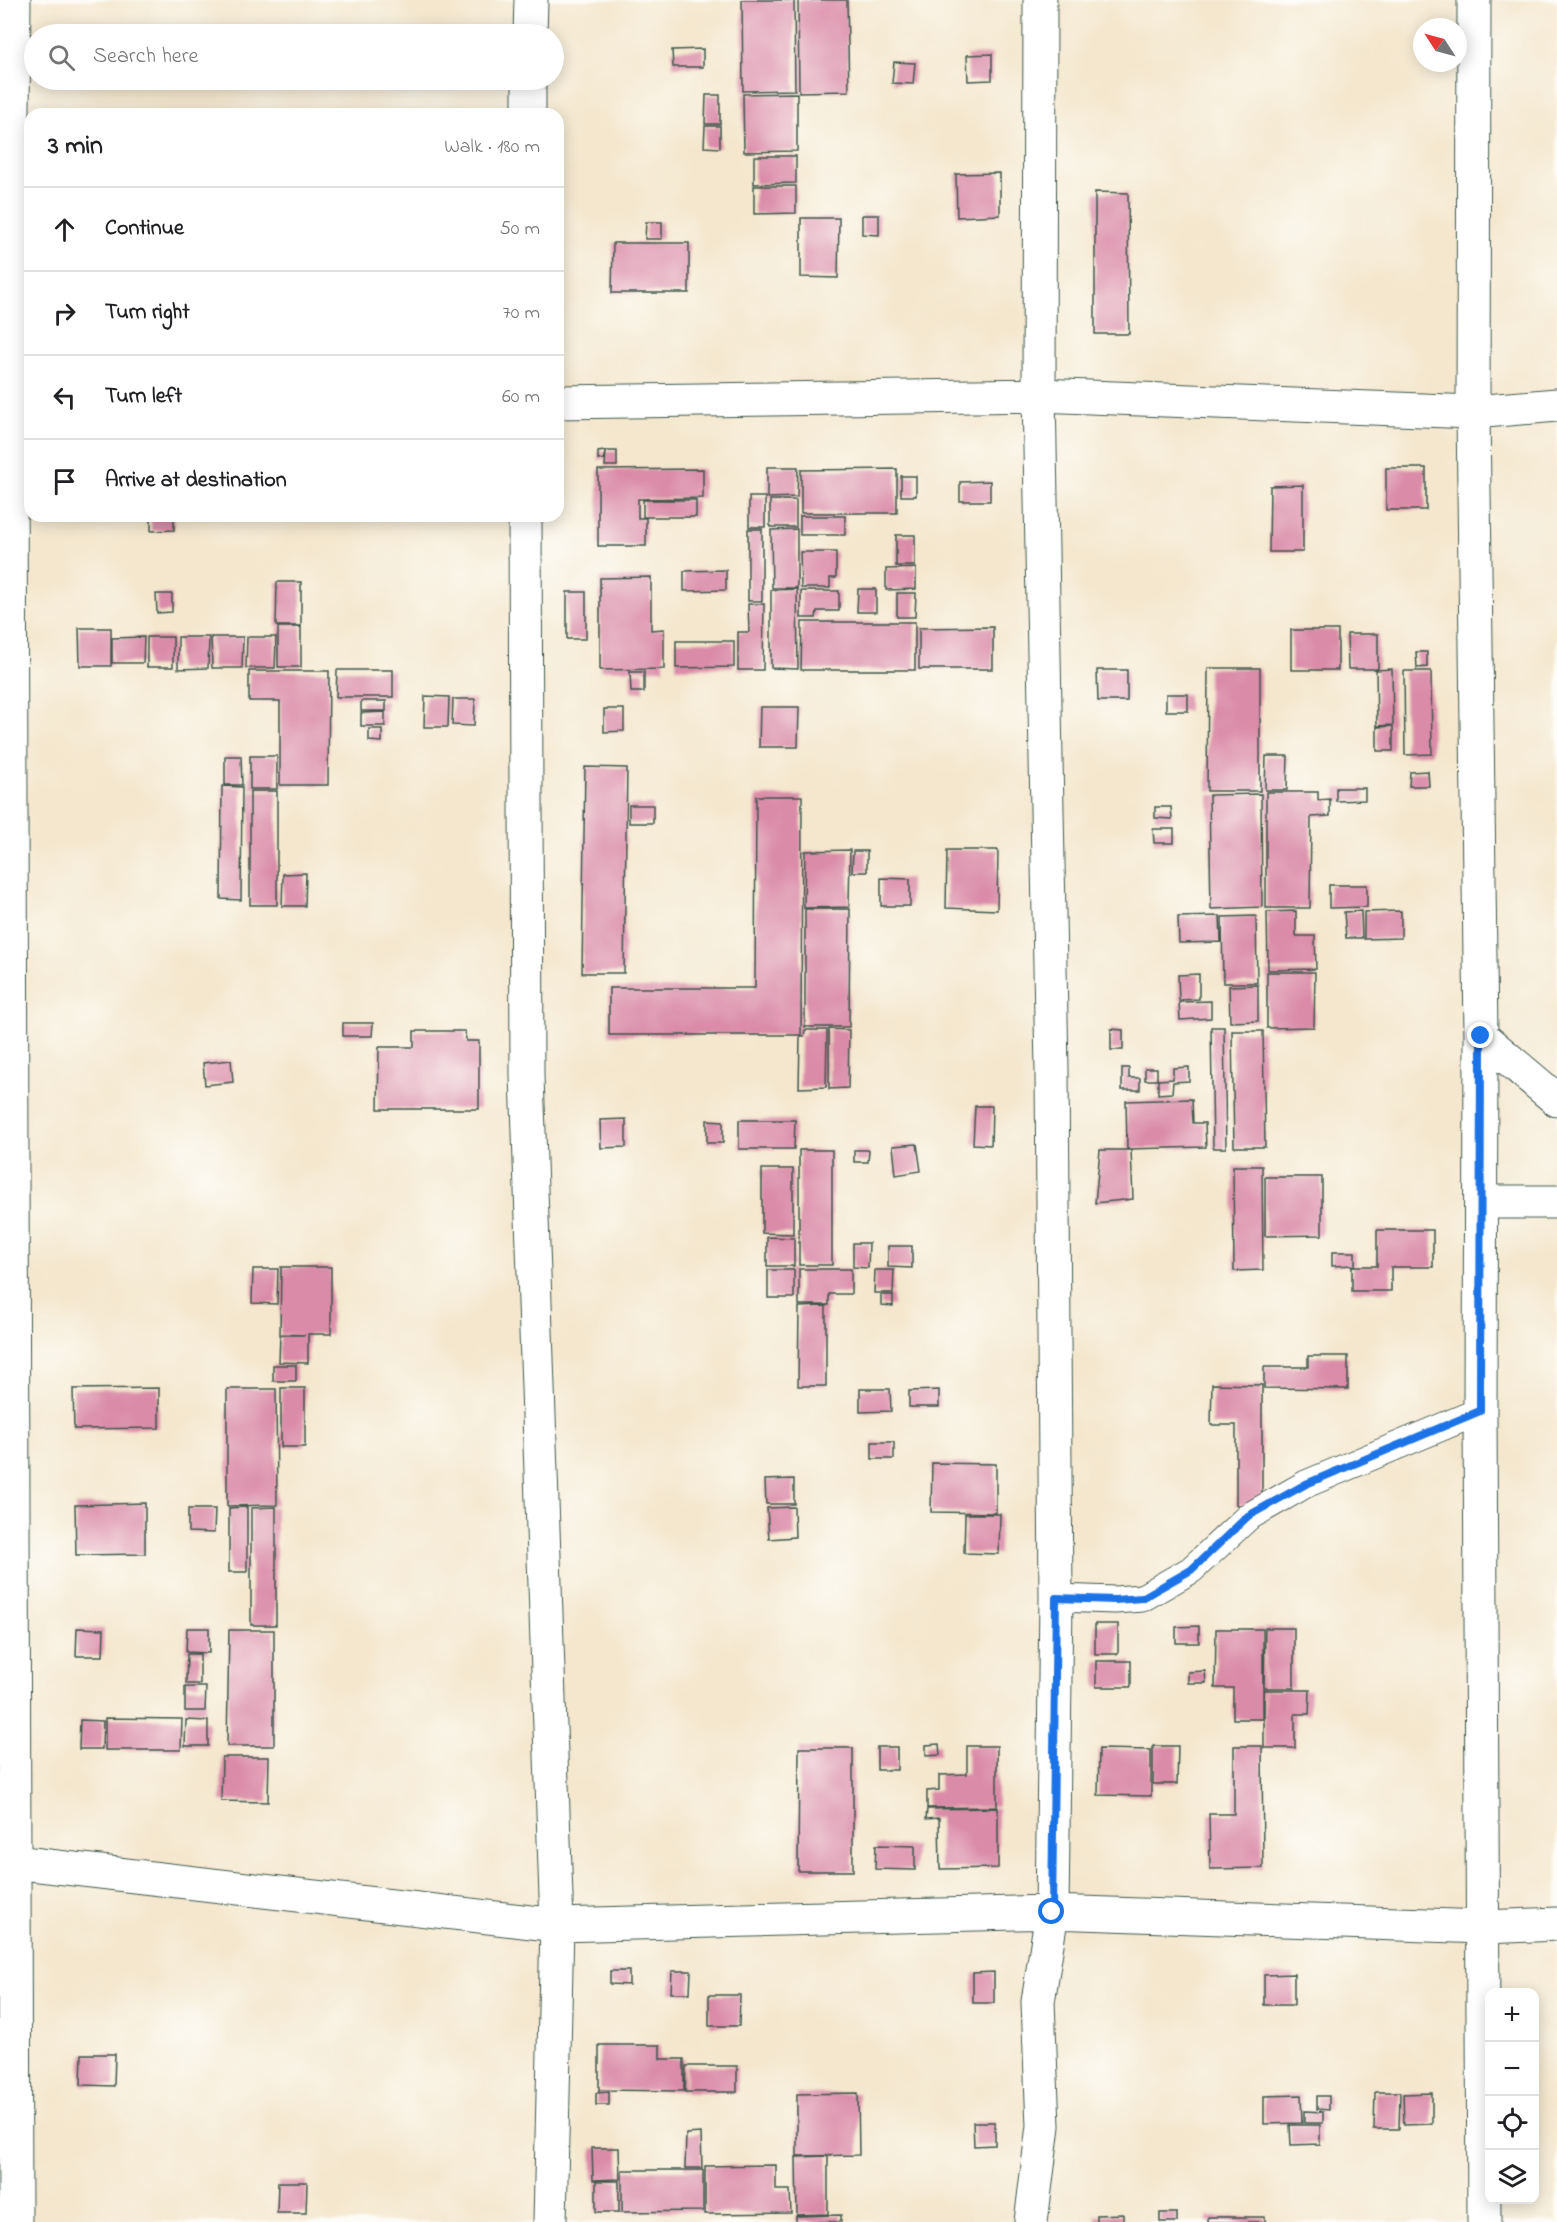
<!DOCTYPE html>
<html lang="en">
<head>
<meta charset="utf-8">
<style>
  :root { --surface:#fff; --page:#f6f6f6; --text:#202124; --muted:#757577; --line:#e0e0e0 }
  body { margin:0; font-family:"Indie Flower",sans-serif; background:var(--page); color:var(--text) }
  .controls { position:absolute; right:18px; bottom:18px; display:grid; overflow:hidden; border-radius:12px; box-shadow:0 3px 15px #0003 }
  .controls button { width:54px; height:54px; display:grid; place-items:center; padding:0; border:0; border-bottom:2px solid var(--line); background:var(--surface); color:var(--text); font:30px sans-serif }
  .compass { position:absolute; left:1413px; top:18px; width:54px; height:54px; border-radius:50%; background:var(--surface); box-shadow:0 3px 15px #0003; rotate:306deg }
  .stop { position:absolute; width:18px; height:18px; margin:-14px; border:4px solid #1a73e8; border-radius:50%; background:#fff }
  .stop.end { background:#1a73e8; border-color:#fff; box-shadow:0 2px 6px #0008 }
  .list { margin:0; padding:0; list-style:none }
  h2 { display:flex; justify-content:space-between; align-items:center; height:78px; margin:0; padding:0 24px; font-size:26px }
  h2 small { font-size:20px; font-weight:400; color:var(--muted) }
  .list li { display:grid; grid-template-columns:39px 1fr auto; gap:18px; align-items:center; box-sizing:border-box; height:84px; padding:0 24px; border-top:2px solid var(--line) }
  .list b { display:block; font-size:22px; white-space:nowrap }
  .list em { font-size:20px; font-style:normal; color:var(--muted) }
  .icon { flex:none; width:33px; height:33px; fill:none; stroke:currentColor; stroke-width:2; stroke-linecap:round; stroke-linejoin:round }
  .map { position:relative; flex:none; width:1557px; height:2222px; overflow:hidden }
  .search { position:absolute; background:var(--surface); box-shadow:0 3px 15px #0003; left:24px; top:24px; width:540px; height:66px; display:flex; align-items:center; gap:15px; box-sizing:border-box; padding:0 21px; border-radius:33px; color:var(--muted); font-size:22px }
  .panel { position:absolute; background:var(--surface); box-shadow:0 3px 15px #0003; left:24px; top:108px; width:540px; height:414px; border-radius:18px }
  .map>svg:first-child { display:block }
  .building { fill:#da8ba8 }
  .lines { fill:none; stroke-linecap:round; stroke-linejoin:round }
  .lane-casing { stroke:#3f564b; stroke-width:29 }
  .street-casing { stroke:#3f564b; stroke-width:35 }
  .lane { stroke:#fff; stroke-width:27 }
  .street { stroke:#fff; stroke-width:33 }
  .route { stroke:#1a73e8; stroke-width:8 }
</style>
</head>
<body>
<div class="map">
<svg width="1557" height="2222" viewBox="0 0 1557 2222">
  <rect width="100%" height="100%" fill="#fdfcf7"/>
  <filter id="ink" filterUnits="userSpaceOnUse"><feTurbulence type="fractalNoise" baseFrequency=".0167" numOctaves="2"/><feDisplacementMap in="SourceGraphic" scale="12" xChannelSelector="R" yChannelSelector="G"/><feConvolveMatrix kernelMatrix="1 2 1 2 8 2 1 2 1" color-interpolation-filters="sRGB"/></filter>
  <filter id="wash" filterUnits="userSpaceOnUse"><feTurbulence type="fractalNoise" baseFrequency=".008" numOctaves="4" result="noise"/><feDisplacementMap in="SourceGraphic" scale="24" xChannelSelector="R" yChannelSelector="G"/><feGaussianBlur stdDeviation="1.35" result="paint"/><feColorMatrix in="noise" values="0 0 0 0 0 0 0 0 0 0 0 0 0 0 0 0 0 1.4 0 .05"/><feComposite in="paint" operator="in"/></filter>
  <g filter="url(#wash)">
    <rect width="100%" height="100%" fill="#f4e7ce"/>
    <g id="blocks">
      <!-- building -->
      <path class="building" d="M 742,0 L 794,0 L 795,90 L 743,91 Z
        M 798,0 L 847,0 L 849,91 L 799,92 Z
        M 703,49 L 703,67 L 673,67 L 672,50 Z
        M 992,54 L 992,80 L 968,81 L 967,55 Z
        M 894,62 L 915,63 L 913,84 L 892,83 Z
        M 797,93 L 797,151 L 744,152 L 743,94 Z
        M 706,95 L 720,95 L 720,124 L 705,124 Z
        M 705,126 L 720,126 L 720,148 L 704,147 Z
        M 754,156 L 796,156 L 796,183 L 754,184 Z
        M 1000,173 L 1000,215 L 957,217 L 956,174 Z
        M 754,186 L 796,186 L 796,213 L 754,214 Z
        M 1095,192 L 1128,193 L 1129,334 L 1095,334 Z
        M 862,215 L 879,215 L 879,235 L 862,234 Z
        M 801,218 L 839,218 L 838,278 L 801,277 Z
        M 646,222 L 662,222 L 662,239 L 645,239 Z
        M 613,243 L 689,243 L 689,293 L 612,293 Z
        M 605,451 L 604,459 L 598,460 L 598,452 Z
        M 606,451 L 617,451 L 617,466 L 605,466 Z
        M 767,467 L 798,467 L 797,497 L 767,498 Z
        M 1386,468 L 1426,468 L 1426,510 L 1386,510 Z
        M 703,469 L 703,498 L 638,499 L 638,518 L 646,518 L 646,546 L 598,546 L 598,470 Z
        M 897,469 L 897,513 L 801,513 L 801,470 Z
        M 901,476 L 916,476 L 916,496 L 901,496 Z
        M 990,481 L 990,501 L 960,501 L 960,482 Z
        M 1303,485 L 1303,552 L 1269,552 L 1270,486 Z
        M 749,497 L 765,497 L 765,527 L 749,527 Z
        M 643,500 L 696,500 L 696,517 L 643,517 Z
        M 770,500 L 796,500 L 796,527 L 770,527 Z
        M 151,516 L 174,516 L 174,530 L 151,531 Z
        M 800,516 L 845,516 L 845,535 L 800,535 Z
        M 748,529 L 762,529 L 762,601 L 748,601 Z
        M 797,529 L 797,588 L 772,588 L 771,530 Z
        M 896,535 L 915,535 L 915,566 L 896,566 Z
        M 800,552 L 836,552 L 836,578 L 830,578 L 830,588 L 801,588 Z
        M 916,568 L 916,589 L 886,590 L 886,569 Z
        M 726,570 L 726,590 L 684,591 L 684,571 Z
        M 651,577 L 651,630 L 664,629 L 664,669 L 600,670 L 600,578 Z
        M 277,582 L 301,582 L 301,626 L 276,626 Z
        M 797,589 L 798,669 L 771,668 L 771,590 Z
        M 858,589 L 876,589 L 876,612 L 857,612 Z
        M 801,591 L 839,591 L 839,611 L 817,611 L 816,618 L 801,618 Z
        M 567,592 L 586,592 L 586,639 L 567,639 Z
        M 897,593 L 916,593 L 915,617 L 897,617 Z
        M 156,594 L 172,594 L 172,612 L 157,613 Z
        M 748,604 L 764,604 L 763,670 L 738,670 L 738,632 L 749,632 Z
        M 802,622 L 915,622 L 915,670 L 801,670 Z
        M 278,627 L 301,627 L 301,667 L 278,667 Z
        M 993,627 L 993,669 L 919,669 L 919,628 Z
        M 79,628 L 111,628 L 111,666 L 80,666 Z
        M 1291,630 L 1338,630 L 1338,670 L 1291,670 Z
        M 1347,634 L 1378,634 L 1378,669 L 1348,669 Z
        M 144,637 L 143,663 L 112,663 L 112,638 Z
        M 147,637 L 173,637 L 173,667 L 147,667 Z
        M 178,637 L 209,637 L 208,668 L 178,669 Z
        M 211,637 L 243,637 L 242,668 L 212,668 Z
        M 247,637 L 276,637 L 275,668 L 246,668 Z
        M 676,641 L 734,641 L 734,667 L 676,668 Z
        M 1416,652 L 1427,652 L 1427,667 L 1417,668 Z
        M 1208,668 L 1260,668 L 1260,791 L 1207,791 Z
        M 1392,669 L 1393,725 L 1377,726 L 1376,670 Z
        M 337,670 L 393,670 L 393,697 L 336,697 Z
        M 1097,670 L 1127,670 L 1127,701 L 1098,701 Z
        M 249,671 L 329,671 L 328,785 L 280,785 L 280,701 L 249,701 Z
        M 1404,671 L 1431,671 L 1432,754 L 1405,755 Z
        M 630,672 L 644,672 L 644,692 L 631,692 Z
        M 1166,694 L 1188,694 L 1188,711 L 1166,711 Z
        M 425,696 L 449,697 L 448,727 L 424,727 Z
        M 453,699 L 475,699 L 474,726 L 452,725 Z
        M 361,701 L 386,701 L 386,711 L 361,711 Z
        M 760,707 L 799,707 L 798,747 L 759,747 Z
        M 604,709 L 624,709 L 624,731 L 604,732 Z
        M 385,712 L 385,726 L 361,726 L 361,713 Z
        M 1393,726 L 1393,751 L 1377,751 L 1377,727 Z
        M 369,729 L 382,729 L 382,742 L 369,741 Z
        M 225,756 L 241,756 L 242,785 L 225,785 Z
        M 250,756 L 277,756 L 277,789 L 250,789 Z
        M 1266,756 L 1288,756 L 1287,790 L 1265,790 Z
        M 585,767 L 627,768 L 624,973 L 582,973 Z
        M 1428,771 L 1429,786 L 1409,786 L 1410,772 Z
        M 222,786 L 242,787 L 241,900 L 221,899 Z
        M 1336,788 L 1365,788 L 1365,800 L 1336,801 Z
        M 250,791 L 277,791 L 277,905 L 250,905 Z
        M 1266,792 L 1318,792 L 1318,800 L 1330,799 L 1330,816 L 1311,817 L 1310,908 L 1266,908 Z
        M 1261,794 L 1262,907 L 1211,909 L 1209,795 Z
        M 756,796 L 802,796 L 801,1035 L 609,1035 L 609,988 L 755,988 Z
        M 629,805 L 653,805 L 653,823 L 629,823 Z
        M 1155,807 L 1171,807 L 1172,819 L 1155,818 Z
        M 1153,829 L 1174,829 L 1174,843 L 1154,843 Z
        M 850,850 L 849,907 L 804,908 L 805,851 Z
        M 947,850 L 998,850 L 997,910 L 946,908 Z
        M 853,851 L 867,851 L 867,872 L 852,872 Z
        M 306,873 L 305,906 L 282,906 L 283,874 Z
        M 881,878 L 910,879 L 910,906 L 881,906 Z
        M 1329,885 L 1367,885 L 1367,907 L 1329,908 Z
        M 805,909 L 850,909 L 849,1027 L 805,1027 Z
        M 1296,911 L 1296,936 L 1315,936 L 1316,969 L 1268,970 L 1267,912 Z
        M 1361,911 L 1362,938 L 1346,938 L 1344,912 Z
        M 1401,911 L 1401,938 L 1364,939 L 1364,912 Z
        M 1220,916 L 1221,942 L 1179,943 L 1178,917 Z
        M 1256,916 L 1257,983 L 1223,983 L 1222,917 Z
        M 1267,972 L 1315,972 L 1314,1027 L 1267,1028 Z
        M 1199,974 L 1199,999 L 1179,1000 L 1178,975 Z
        M 1258,985 L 1258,1021 L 1230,1022 L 1229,986 Z
        M 1211,1001 L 1211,1018 L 1180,1020 L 1179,1002 Z
        M 343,1023 L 373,1023 L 372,1036 L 343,1036 Z
        M 1211,1027 L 1224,1027 L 1226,1148 L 1213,1148 Z
        M 829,1029 L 849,1030 L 848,1088 L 829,1089 Z
        M 1111,1029 L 1123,1030 L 1123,1050 L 1111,1050 Z
        M 805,1030 L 827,1030 L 826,1087 L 799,1088 L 800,1036 L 804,1036 Z
        M 414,1031 L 465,1031 L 466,1041 L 479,1041 L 479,1109 L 378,1109 L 379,1047 L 414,1047 Z
        M 1232,1031 L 1263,1031 L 1265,1147 L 1234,1147 Z
        M 231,1060 L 233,1082 L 205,1085 L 203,1063 Z
        M 1189,1067 L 1189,1081 L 1173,1082 L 1172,1093 L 1158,1094 L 1158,1080 L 1173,1079 L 1173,1068 Z
        M 1122,1068 L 1129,1068 L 1129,1078 L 1140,1078 L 1140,1090 L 1122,1090 Z
        M 1145,1068 L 1157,1068 L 1157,1080 L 1145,1080 Z
        M 1192,1099 L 1193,1123 L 1205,1123 L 1206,1147 L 1127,1149 L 1126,1101 Z
        M 975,1106 L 992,1106 L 991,1145 L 973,1144 Z
        M 626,1119 L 626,1147 L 601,1148 L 600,1120 Z
        M 707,1120 L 723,1121 L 723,1143 L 707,1143 Z
        M 739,1120 L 795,1120 L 794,1149 L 739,1149 Z
        M 917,1144 L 921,1171 L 896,1175 L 893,1146 Z
        M 799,1150 L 832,1150 L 832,1265 L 799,1265 Z
        M 854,1150 L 869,1150 L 868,1162 L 854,1162 Z
        M 1100,1150 L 1131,1150 L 1133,1199 L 1095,1203 Z
        M 1233,1166 L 1262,1166 L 1263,1270 L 1234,1271 Z
        M 762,1169 L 793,1169 L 793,1234 L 762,1233 Z
        M 1265,1177 L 1322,1177 L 1322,1235 L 1265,1236 Z
        M 1377,1230 L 1433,1230 L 1433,1267 L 1391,1267 L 1391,1291 L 1352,1291 L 1352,1266 L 1377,1266 Z
        M 767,1237 L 794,1238 L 794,1266 L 767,1266 Z
        M 853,1243 L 869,1243 L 868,1268 L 853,1267 Z
        M 888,1246 L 912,1246 L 912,1268 L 888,1267 Z
        M 1332,1252 L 1355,1252 L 1355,1265 L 1332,1266 Z
        M 281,1267 L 331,1267 L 331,1334 L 308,1334 L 308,1363 L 279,1362 L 280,1335 L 305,1335 L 280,1334 Z
        M 253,1269 L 278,1269 L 277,1304 L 252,1303 Z
        M 799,1269 L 851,1269 L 851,1294 L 829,1294 L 829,1305 L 799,1305 Z
        M 768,1270 L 794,1270 L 794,1298 L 768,1298 Z
        M 875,1270 L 894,1270 L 893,1293 L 874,1293 Z
        M 881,1295 L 893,1295 L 893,1306 L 881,1305 Z
        M 826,1306 L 826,1386 L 798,1386 L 799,1307 Z
        M 1308,1356 L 1348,1356 L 1348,1389 L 1264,1388 L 1264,1367 L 1308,1367 Z
        M 273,1365 L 296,1365 L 296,1381 L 273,1381 Z
        M 1212,1384 L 1262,1385 L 1262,1505 L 1236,1505 L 1236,1425 L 1211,1425 Z
        M 159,1388 L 159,1428 L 74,1429 L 73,1389 Z
        M 281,1388 L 305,1388 L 305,1447 L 281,1447 Z
        M 227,1389 L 276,1389 L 277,1505 L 227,1506 Z
        M 860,1389 L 890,1389 L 891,1411 L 860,1412 Z
        M 939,1390 L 939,1407 L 909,1407 L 909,1391 Z
        M 872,1442 L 894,1442 L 894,1459 L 872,1459 Z
        M 932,1463 L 996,1464 L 996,1513 L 931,1512 Z
        M 794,1479 L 794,1504 L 766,1504 L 765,1480 Z
        M 145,1503 L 145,1554 L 76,1555 L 75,1505 Z
        M 247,1507 L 247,1572 L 229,1572 L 229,1508 Z
        M 276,1507 L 276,1625 L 251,1625 L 251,1508 Z
        M 794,1507 L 795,1537 L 769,1539 L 767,1508 Z
        M 188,1509 L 215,1509 L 214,1533 L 188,1532 Z
        M 965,1514 L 1000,1514 L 999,1554 L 964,1553 Z
        M 1095,1624 L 1118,1624 L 1118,1654 L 1095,1654 Z
        M 1199,1626 L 1199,1643 L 1176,1643 L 1176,1627 Z
        M 77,1628 L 104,1629 L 103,1656 L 76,1656 Z
        M 187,1628 L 209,1628 L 209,1653 L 186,1652 Z
        M 1265,1628 L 1294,1628 L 1294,1688 L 1264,1688 Z
        M 1216,1629 L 1263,1629 L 1263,1719 L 1233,1719 L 1233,1688 L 1215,1688 Z
        M 229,1630 L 274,1630 L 274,1746 L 227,1746 Z
        M 187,1654 L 200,1654 L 200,1684 L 186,1684 Z
        M 1096,1661 L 1131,1661 L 1131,1687 L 1096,1687 Z
        M 1205,1671 L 1206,1683 L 1188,1683 L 1188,1672 Z
        M 185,1687 L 206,1687 L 205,1711 L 185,1711 Z
        M 1264,1690 L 1310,1690 L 1309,1714 L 1295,1714 L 1295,1748 L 1264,1748 Z
        M 105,1718 L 182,1719 L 181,1750 L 105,1750 Z
        M 80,1720 L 103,1721 L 102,1749 L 79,1749 Z
        M 186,1720 L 208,1721 L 208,1746 L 185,1746 Z
        M 939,1744 L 940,1755 L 926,1756 L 926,1745 Z
        M 967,1746 L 997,1746 L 997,1807 L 927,1808 L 927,1791 L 939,1790 L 939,1775 L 967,1774 Z
        M 1153,1746 L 1178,1746 L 1177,1784 L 1153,1784 Z
        M 1234,1746 L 1262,1746 L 1263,1868 L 1210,1869 L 1209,1814 L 1234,1814 Z
        M 877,1747 L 897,1747 L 897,1770 L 877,1770 Z
        M 799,1748 L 853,1748 L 853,1871 L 798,1871 Z
        M 1099,1749 L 1151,1750 L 1151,1796 L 1098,1795 Z
        M 222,1757 L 269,1757 L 268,1802 L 221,1801 Z
        M 998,1808 L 998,1868 L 940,1869 L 939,1818 L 926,1819 L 927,1809 Z
        M 876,1845 L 915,1846 L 915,1870 L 875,1869 Z
        M 610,1971 L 629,1971 L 629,1985 L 610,1984 Z
        M 672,1971 L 691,1971 L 690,1993 L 671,1993 Z
        M 994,1972 L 994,2003 L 973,2003 L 973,1973 Z
        M 1294,1974 L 1294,2005 L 1264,2005 L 1264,1975 Z
        M 709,1995 L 740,1995 L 739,2026 L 709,2026 Z
        M 599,2045 L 660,2045 L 660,2059 L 684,2059 L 684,2091 L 599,2090 Z
        M 82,2054 L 115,2054 L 114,2086 L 81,2085 Z
        M 686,2066 L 737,2066 L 737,2092 L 685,2092 Z
        M 609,2092 L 609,2105 L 596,2105 L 596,2093 Z
        M 1375,2092 L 1400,2092 L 1399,2129 L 1374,2129 Z
        M 858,2093 L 859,2155 L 797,2156 L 797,2094 Z
        M 1432,2093 L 1432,2124 L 1404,2125 L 1403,2094 Z
        M 1301,2095 L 1302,2123 L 1264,2124 L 1264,2096 Z
        M 1317,2096 L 1329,2096 L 1329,2110 L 1317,2109 Z
        M 1304,2111 L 1323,2112 L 1323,2123 L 1304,2123 Z
        M 973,2122 L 995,2122 L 995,2145 L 974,2146 Z
        M 1290,2125 L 1320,2125 L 1320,2144 L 1291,2145 Z
        M 701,2133 L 702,2168 L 685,2168 L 686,2134 Z
        M 592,2148 L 619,2148 L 620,2179 L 593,2180 Z
        M 828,2156 L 828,2214 L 797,2215 L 796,2157 Z
        M 776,2165 L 776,2190 L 790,2190 L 791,2213 L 705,2214 L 705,2166 Z
        M 622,2170 L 703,2170 L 703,2211 L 622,2212 Z
        M 596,2181 L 619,2181 L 619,2212 L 596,2212 Z
        M 278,2182 L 307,2182 L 306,2213 L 277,2213 Z
        M 1160,2213 L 1177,2213 L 1177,2222 L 1160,2222 Z
        M 1123,2214 L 1123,2222 L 1096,2222 L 1096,2215 Z
        M 841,2215 L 841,2222 L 796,2222 L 796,2216 Z
        M 1208,2217 L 1265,2217 L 1265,2222 L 1208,2222 Z"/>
    </g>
  </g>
  <g filter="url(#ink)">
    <use href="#blocks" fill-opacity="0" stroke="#3f564b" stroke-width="1.5"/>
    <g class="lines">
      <defs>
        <path id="lane" d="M 1056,1598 L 1115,1600 L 1142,1598 L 1191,1570 L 1248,1517 L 1306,1484 L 1480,1411"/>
        <path id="street" d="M 14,0 L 10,452 L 15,2222
          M 1474,0 L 1473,412 L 1481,1036 L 1480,1411 L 1484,2222
          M 530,34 L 531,0
          M 529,114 L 529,80
          M 558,402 L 1039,395 L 1473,412 L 1557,405
          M 525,516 L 527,1076 L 557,1925 L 550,2222
          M 1481,1036 L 1557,1100
          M 1481,1202 L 1557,1202
          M 0,1863 L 14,1862 L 557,1925 L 1052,1912 L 1484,1927 L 1557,1924
          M 1031,2222 L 1043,2126 L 1038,2002 L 1052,1912 L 1056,1598 L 1052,1070 L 1039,395 L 1040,0"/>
      </defs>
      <!-- lane casing -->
      <use href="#lane" class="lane-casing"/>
      <!-- street casing -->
      <use href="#street" class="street-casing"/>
      <!-- lane -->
      <use href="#lane" class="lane"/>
      <!-- street -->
      <use href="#street" class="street"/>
    </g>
  </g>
  <g class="lines" filter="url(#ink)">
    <!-- route -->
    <path class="route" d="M 1052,1912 L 1056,1598 L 1115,1600 L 1142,1598 L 1191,1570 L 1248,1516 L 1306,1484 L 1480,1411 L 1481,1036"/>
  </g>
</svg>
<div class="controls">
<button>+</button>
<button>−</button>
<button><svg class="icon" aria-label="locate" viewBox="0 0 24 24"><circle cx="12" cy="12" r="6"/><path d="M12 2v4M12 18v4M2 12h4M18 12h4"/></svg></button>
<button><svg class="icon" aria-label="layers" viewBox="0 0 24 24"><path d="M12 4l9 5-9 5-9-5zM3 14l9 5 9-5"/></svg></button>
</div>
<svg class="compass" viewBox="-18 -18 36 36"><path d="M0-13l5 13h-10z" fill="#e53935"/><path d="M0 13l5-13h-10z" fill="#757577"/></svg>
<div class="stop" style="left:1052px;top:1912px"></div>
<div class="stop end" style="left:1481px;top:1036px"></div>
<div class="search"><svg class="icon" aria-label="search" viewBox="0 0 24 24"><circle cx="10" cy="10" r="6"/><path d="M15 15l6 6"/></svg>Search here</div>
<section class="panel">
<h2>3 min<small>Walk · 180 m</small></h2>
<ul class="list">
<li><svg class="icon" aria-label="ahead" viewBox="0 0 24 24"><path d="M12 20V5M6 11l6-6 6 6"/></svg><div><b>Continue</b></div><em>50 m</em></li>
<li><svg class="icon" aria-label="right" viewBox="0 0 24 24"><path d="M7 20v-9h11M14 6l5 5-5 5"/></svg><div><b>Turn right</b></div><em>70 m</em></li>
<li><svg class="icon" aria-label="left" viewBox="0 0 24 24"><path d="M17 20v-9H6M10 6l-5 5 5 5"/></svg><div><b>Turn left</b></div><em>60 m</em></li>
<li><svg class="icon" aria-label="arrive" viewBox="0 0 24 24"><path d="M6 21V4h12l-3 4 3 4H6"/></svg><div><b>Arrive at destination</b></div></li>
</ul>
</section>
</div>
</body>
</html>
